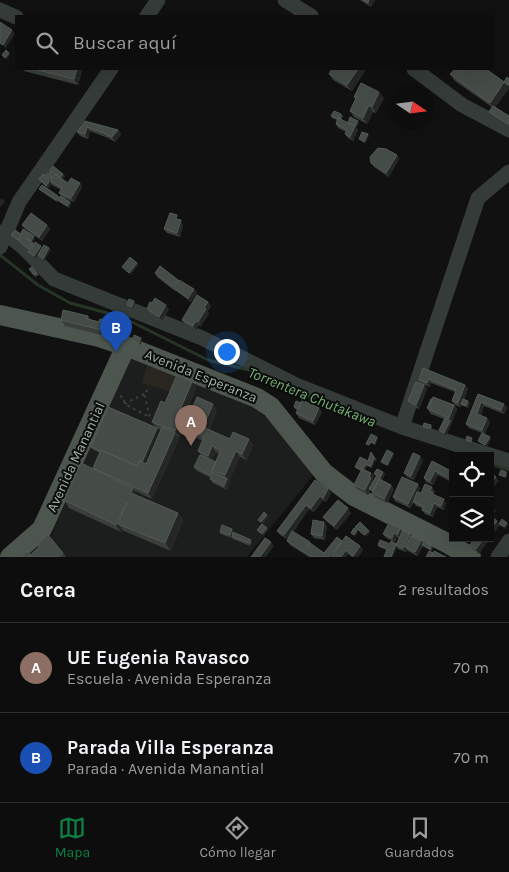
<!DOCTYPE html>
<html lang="es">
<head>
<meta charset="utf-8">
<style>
  :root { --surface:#0c0d0c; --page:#1a1b1a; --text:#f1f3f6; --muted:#9a9c9d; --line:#2c2d2d; --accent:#0b8043 }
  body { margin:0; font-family:Karla,sans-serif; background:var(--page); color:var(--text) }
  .controls { position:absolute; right:15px; bottom:15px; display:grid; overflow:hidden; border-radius:0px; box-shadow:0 5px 20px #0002 }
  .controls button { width:45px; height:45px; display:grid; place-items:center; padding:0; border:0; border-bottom:1px solid var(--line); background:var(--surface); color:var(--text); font:25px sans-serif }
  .compass { position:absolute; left:389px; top:85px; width:45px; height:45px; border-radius:50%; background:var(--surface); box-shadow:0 5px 20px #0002; rotate:103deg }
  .you { position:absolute; left:226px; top:351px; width:18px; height:18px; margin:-12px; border:4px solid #fff; border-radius:50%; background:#1a73e8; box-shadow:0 0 0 8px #1a73e833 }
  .badge { display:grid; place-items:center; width:32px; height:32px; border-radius:50%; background:var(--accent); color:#fff; font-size:16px; font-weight:700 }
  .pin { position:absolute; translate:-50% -41px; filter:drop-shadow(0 1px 2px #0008) }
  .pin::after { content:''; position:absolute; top:26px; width:18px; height:15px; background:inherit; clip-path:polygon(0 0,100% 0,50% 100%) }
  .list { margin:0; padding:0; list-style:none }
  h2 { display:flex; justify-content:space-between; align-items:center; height:65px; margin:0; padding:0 20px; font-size:21px }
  h2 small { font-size:16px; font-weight:400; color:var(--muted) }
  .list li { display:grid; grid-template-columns:32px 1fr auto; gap:15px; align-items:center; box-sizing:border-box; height:90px; padding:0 20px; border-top:1px solid var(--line) }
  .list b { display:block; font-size:19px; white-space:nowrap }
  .list p { margin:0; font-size:16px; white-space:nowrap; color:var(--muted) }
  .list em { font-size:16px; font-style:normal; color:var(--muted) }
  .icon { flex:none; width:28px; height:28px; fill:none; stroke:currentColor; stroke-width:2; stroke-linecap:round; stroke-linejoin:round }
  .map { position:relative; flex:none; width:509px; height:557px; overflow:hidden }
  .search { position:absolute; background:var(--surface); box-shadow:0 5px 20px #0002; left:15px; right:15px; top:15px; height:55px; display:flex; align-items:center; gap:12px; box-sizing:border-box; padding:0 18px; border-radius:0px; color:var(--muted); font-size:19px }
  .sheet { height:245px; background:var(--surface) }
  nav { display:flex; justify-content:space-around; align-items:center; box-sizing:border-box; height:70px; border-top:1px solid var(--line); background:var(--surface); font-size:14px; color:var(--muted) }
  nav a { display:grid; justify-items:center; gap:2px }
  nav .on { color:var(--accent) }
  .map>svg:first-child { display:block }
  .built { fill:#1c1e1d }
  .green { fill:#292620 }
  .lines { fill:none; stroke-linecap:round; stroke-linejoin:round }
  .stream { stroke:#273526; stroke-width:3 }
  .path { stroke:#3b423c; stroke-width:2; stroke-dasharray:2.5 4; stroke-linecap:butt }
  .minor { stroke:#353b38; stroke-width:15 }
  .major { stroke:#4d554f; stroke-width:20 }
  .wall { fill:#3a3f3b; fill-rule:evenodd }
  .shaded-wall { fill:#242725 }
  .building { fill:#454b46; stroke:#535b55 }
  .labels { text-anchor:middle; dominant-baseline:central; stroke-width:4; stroke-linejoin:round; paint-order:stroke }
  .street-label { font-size:14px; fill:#a0b2a4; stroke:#0b0c0b }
  .water-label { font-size:15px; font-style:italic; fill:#76af76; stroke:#0b0c0b }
</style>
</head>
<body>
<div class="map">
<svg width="509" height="557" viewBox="0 0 509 557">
  <rect width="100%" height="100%" fill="#101110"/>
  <!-- built -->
  <path class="built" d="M 138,357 L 255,404 L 314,474 L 247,557 L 23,557 L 53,534 L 54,528 L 114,394 L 130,361 Z"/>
  <!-- green -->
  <path class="green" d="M 147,365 L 177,374 L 171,392 L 142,383 Z"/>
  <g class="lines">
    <!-- stream -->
    <path class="stream" d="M 0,255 L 38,285 L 70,303 L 122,317 L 208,360 L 253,371
      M 458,453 L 467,456
      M 490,464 L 509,470"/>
    <!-- path -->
    <path class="path" d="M 144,394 L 124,404 L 150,417 L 144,394 L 150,387
      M 120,396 L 124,398 L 124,404"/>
    <!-- minor -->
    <path class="minor" d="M 285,0 L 311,16
      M 0,10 L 16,17
      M 147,16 L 158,0
      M 414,69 L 462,105 L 509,130
      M 0,232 L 5,232 L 26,250 L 54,279 L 202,338 L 296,385 L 402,427 L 509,461
      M 0,247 L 19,202 L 111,69
      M 402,427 L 478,198 L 509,172
      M 498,557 L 509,541"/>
    <!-- major -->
    <path class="major" d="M 0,315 L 99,337 L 126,346 L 257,398 L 271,407 L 324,473 L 354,496 L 447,543 L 471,557
      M 10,557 L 42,529 L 126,346"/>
  </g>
  <!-- wall -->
  <path class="wall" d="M 360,0 L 375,0 L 371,7 Z
    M 22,69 L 80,69 L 82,71 L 78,85 L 24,71 Z
    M 366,69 L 352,91 L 333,80 L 329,74 Z
    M 462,71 L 504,82 L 509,79 L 509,87 L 506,84 L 509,88 L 495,107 L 509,116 L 509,127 L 492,116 L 489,112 L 492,107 L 455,81 L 450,74 Z
    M 379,92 L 384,98 L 376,113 L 373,112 L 367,124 L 354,117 L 350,111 L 356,100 L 354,97 Z
    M 341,114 L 343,116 L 341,120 L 348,123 L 359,123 L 356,128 L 358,130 L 353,141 L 348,138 L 345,134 L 346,132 L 338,128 L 336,124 L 337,120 L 332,118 L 331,116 Z
    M 85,121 L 118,130 L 121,134 L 115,142 L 110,139 L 108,138 L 90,131 L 88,139 L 80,136 L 77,132 Z
    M 397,155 L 399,159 L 389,177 L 374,167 L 371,163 Z
    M 49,172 L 63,174 L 65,176 L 62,180 L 68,183 L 80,183 L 82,187 L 74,202 L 62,197 L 59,193 L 61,190 L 52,185 L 50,182 L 50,183 L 51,184 L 48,189 L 39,179 L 50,175 Z
    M 39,189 L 58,196 L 59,197 L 70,202 L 71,204 L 69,208 L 58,201 L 57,202 L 41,191 Z
    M 180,219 L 180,220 L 183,225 L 180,237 L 167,233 L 164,229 Z
    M 22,225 L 47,225 L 50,229 L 42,241 L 25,229 Z
    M 21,233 L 35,239 L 32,243 L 33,244 L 41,246 L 42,248 L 36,258 L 30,254 L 28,252 L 29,250 L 11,235 L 22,236 L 31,242 L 22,235 Z
    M 32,267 L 39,275 L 35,277 L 29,269 Z
    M 155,273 L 178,280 L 194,289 L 197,293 L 191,302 L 176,291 L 175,291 L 157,277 Z
    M 208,302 L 211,306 L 207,312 L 209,313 L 201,326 L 199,325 L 196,330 L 185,324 L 182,320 Z
    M 147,309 L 169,309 L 162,321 L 150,314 Z
    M 88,316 L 90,319 L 121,329 L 118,339 L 65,326 L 61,320 Z
    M 423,368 L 465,385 L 468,389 L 464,399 L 470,403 L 468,408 L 462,405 L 460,407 L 455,405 L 452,401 L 455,392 L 431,383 L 430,387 L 422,384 L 419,380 Z
    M 192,382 L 196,388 L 185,414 L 188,417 L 179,437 L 178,437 L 179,439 L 152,499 L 135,491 L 138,496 L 178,513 L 183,520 L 171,551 L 124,531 L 123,530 L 121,532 L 69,508 L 64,500 L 95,470 L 93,468 L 100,453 L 92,449 L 91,447 L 157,428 L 158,430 L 144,463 L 146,464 L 161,430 L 157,428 L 152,422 L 165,403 Z
    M 424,385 L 427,389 L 419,409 L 411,406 L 408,401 Z
    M 478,394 L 504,404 L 507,408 L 504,414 L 484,406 L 481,416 L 490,422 L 485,434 L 469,428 L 466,424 Z
    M 301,403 L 322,412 L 315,425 L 299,418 L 296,413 L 298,410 L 295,409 L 294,407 Z
    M 454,405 L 457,409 L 452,422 L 451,422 L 452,423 L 446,435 L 440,432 L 439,430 L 444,419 L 431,414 L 427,408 Z
    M 217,410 L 209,430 L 230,439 L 249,439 L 253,445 L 247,460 L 240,457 L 229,481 L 230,483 L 227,490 L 213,483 L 210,479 L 211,478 L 197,471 L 194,467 L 201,455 L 198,451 L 203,441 L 188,434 L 184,428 ZM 216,452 L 219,454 L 216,462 L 212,461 Z
    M 431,425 L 432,427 L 431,431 L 425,429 L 423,427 Z
    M 371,452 L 377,461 L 375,460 L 372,468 L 367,466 L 365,470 L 371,473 L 374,477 L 372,480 L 373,482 L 376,476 L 374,474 L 385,474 L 382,480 L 391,485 L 394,489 L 387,503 L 375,497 L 372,493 L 373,492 L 370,490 L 368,495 L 357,489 L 354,485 L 361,471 L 357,469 L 355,467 L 368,461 Z
    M 423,460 L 414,480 L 407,477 L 404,473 Z
    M 432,461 L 453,472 L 453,483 L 438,475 L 433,485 L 426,482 L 424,478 Z
    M 315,480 L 331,493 L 326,502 L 323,500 L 314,512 L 309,509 L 293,532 L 310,542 L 311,544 L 324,553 L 342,542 L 360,546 L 363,550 L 358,557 L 352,557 L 348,554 L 346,557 L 309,557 L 290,545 L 287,541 L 290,536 L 287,539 L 280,535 L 277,531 Z
    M 420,488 L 418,492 L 421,493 L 435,491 L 434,493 L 436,496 L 446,503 L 444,510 L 437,507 L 433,517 L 425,514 L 422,510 L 422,508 L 416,506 L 414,502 L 410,508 L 395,501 L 393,497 Z
    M 351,513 L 337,530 L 326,521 L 323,517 Z
    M 324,522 L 327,526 L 325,540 L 314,538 L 311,534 Z
    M 232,529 L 233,531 L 231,538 L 221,534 L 220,532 Z
    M 400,529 L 402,532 L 410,534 L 412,536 L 423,544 L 433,548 L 431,551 L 423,546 L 417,556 L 408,551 L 407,550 L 406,552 L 398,549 L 397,547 L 387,550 L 379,547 L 378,545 L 396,544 L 399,538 L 397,537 L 395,542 L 386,538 L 383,534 Z
    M 232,537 L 252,542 L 250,546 L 233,539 Z
    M 475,538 L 490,538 L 479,554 L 473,549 L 470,545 Z
    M 63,553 L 66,557 L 20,557 L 30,555 Z"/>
  <!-- shaded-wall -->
  <path class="shaded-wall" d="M 369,0 L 375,0 L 371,7 L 368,3 Z
    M 12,30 L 15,34 L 5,49 L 3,45 Z
    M 9,53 L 10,55 L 6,60 L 5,58 Z
    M 77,69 L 80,69 L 82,71 L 78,85 L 74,79 Z
    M 358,69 L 366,69 L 352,91 L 347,85 Z
    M 504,82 L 509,88 L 494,109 L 490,103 Z
    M 379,92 L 384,98 L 376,113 L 372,107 Z
    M 369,105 L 373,112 L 367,124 L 363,118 Z
    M 358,121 L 359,123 L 356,128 L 358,130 L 353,141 L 350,137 Z
    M 87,127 L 90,131 L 88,139 L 85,134 Z
    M 118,130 L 121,134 L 115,142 L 112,137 Z
    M 368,134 L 369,136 L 365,144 L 364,142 Z
    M 397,155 L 399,159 L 389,177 L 386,173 Z
    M 63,174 L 65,176 L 62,180 L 60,178 Z
    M 52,176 L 50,181 L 51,184 L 48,189 L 46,186 L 48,181 Z
    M 80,183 L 82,187 L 74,202 L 71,198 Z
    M 2,198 L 5,202 L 0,207 L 0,200 Z
    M 70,202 L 71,204 L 69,208 L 67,206 Z
    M 181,220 L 183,225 L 180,237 L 177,233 Z
    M 47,225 L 50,229 L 42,241 L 39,237 Z
    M 34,236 L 35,239 L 32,243 L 31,241 Z
    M 41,246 L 42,248 L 36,258 L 34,256 Z
    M 49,248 L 51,250 L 44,261 L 43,259 Z
    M 137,263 L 138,265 L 131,275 L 129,273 Z
    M 194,289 L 197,293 L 191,302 L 188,298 Z
    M 134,301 L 135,303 L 133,309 L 132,307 Z
    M 208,302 L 211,306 L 207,312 L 209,313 L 201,326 L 198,322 L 204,308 Z
    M 166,305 L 169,309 L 162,321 L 159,317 Z
    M 196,321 L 199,325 L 196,330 L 193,326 Z
    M 117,323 L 121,329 L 118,339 L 114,333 Z
    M 141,338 L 142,340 L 140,345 L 139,343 Z
    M 429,379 L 431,383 L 430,387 L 427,383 Z
    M 192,382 L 196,388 L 185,414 L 188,417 L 179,437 L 175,431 L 180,410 Z
    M 424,385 L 427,389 L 419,409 L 416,405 Z
    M 465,385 L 468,389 L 460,407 L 458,403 Z
    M 468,401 L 470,403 L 468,408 L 466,406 Z
    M 481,402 L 484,406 L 480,418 L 477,414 Z
    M 213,404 L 217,410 L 207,433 L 203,427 Z
    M 504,404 L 507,408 L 504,414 L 501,410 Z
    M 454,405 L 457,409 L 452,422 L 449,418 Z
    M 319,408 L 322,412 L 315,425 L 313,421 Z
    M 487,418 L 490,422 L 485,434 L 482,430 Z
    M 450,421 L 452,423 L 446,435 L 444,433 Z
    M 157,428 L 158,430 L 141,470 L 140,468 Z
    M 175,433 L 179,439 L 152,499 L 148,493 Z
    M 377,437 L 378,439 L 375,446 L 374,444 Z
    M 490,437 L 491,439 L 487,447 L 485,445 Z
    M 249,439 L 253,445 L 247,460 L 242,454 Z
    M 212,446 L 216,452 L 212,462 L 208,456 Z
    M 236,451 L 240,457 L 229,481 L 225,475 Z
    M 393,453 L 394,455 L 388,467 L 387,465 Z
    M 420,456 L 423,460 L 414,480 L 411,476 Z
    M 374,458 L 375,460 L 372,468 L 371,466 Z
    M 366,464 L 367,466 L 364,473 L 362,471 Z
    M 435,471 L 438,475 L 433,485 L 430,481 Z
    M 383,472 L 385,474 L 376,494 L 375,492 Z
    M 506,472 L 508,474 L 506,479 L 505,477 Z
    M 371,473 L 374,477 L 372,480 L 374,483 L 368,495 L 365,490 Z
    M 496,477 L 499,481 L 490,492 L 490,484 Z
    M 227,479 L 230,483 L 227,490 L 224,486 Z
    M 418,484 L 420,488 L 410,508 L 408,504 Z
    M 391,485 L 394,489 L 387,503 L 384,499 Z
    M 432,487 L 435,491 L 434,493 L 436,496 L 435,498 L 430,491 Z
    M 133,488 L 138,496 L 131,493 Z
    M 328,489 L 331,493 L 326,502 L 323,498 Z
    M 320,496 L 323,500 L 314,512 L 311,508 Z
    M 444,499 L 446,503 L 444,510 L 441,506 Z
    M 127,502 L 118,524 L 123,530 L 121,532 L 116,525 Z
    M 434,503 L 437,507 L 433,517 L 430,513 Z
    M 306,505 L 309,509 L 287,539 L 284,535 Z
    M 348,508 L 351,513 L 337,530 L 334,526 Z
    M 494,509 L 496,511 L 492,516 L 491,514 Z
    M 178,513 L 183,520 L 171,551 L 165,543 Z
    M 267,515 L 269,517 L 263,524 L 261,522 Z
    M 497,521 L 500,525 L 490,538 L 490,530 Z
    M 324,522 L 327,526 L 325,540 L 322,536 Z
    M 507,523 L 508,525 L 505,529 L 504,527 Z
    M 267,528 L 268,530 L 263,536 L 262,534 Z
    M 232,529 L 233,531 L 231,538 L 230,535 Z
    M 400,529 L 403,533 L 400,539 L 398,534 Z
    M 357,530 L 358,532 L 355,537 L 354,535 Z
    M 369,531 L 370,533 L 366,537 L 364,535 Z
    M 394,533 L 397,537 L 395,542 L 392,538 Z
    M 410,534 L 413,538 L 405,547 L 407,550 L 406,552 L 403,548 Z
    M 484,538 L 490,538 L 479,554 L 476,549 Z
    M 342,541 L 344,545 L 335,557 L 329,557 Z
    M 421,541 L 424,545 L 417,556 L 415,552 Z
    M 271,542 L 274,546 L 266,557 L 260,557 Z
    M 396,545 L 397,547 L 393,557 L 391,557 Z
    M 360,546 L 363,550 L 358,557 L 354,557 L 353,556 Z
    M 346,550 L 348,554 L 346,557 L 341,557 Z"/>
  <!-- building -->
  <path class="building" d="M 363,0 L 369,0 L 368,3 Z
    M 0,22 L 12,30 L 3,45 L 0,43 Z
    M 6,50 L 9,53 L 5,58 L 2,55 Z
    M 34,69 L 77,69 L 74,79 Z
    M 332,69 L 358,69 L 347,85 L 329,74 Z
    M 455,69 L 458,69 L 462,71 L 464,69 L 486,69 L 504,82 L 490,103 L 450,74 Z
    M 507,77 L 509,79 L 509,83 L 508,85 L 504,82 Z
    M 361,83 L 379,92 L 372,107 L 369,105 L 363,118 L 350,111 L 356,98 L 354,97 Z
    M 493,106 L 509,116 L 509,122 L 508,124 L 489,112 Z
    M 334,111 L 341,114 L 339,119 L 338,118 L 338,119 L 331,116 Z
    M 350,117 L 358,121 L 355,126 L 348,123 Z
    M 338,118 L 355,126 L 350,137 L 345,134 L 347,130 L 336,124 Z
    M 85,121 L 118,130 L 112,137 L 107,135 L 107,134 L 87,127 L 85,134 L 77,132 Z
    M 362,132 L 368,134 L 364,142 L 359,139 Z
    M 378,148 L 386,149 L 397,155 L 386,173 L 371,163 L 370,157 Z
    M 53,166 L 63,174 L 60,178 L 53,172 L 51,174 L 49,172 Z
    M 48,173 L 52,176 L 48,181 L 49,182 L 46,186 L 39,179 L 43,174 L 46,176 Z
    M 54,174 L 68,183 L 71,178 L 80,183 L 71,198 L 59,193 L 62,188 L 50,181 Z
    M 42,185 L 58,196 L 56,200 L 39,189 Z
    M 60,196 L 70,202 L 67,206 L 58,200 Z
    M 31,213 L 47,225 L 39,237 L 22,225 Z
    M 170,213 L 177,215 L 176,219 L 181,220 L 177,233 L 164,229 Z
    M 23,229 L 34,236 L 31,241 L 21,233 Z
    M 15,230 L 22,235 L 18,240 L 11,235 Z
    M 22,236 L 33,243 L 28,249 L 19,241 Z
    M 35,242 L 41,246 L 34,256 L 28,252 Z
    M 44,245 L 49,248 L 43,259 L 38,255 Z
    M 130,257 L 137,263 L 129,273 L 122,267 Z
    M 160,266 L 178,280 L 172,287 L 155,273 Z
    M 32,267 L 37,273 L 34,275 L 29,269 Z
    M 179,280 L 194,289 L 188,298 L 174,288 Z
    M 197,295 L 208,302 L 204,308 L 206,309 L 198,322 L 196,321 L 193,326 L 182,320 Z
    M 155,298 L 166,305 L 159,317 L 147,309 L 150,302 L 152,303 Z
    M 129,299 L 134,301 L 132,307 L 127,305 Z
    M 63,310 L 88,316 L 87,319 L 99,322 L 100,319 L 117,323 L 114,333 L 61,320 Z
    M 134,335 L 141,338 L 139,343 L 132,340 Z
    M 423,368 L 465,385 L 458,403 L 452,401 L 456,390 L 429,379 L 427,383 L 419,380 Z
    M 177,375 L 192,382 L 180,410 L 184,411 L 175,431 L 152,422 L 161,401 L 165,403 Z
    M 416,382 L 424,385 L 416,405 L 408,401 Z
    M 478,394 L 504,404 L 501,410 L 481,402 L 477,414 L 487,418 L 482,430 L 466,424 Z
    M 197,397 L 213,404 L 203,427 L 230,439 L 233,432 L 249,439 L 242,454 L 236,451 L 225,475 L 212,470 L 221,450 L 212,446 L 208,456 L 198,451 L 204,437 L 184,428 Z
    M 433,397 L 454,405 L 449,418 L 428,409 Z
    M 431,399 L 432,399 L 428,408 L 427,408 Z
    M 463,399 L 468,401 L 466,406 L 461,404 Z
    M 302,400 L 319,408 L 313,421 L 296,413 Z
    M 296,401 L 301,403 L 299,409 L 294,407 Z
    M 108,407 L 157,428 L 142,462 L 140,461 L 137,466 L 101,450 L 101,452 L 91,447 Z
    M 445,418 L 450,421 L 444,433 L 439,430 Z
    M 424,423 L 431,425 L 430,428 L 423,427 Z
    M 162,427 L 175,433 L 148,493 L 93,468 L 101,450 L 137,466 L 140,461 L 146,464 Z
    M 482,433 L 490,437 L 485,445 L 478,441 Z
    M 371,434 L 377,437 L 374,444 L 371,442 L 369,445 L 366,444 Z
    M 467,436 L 472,438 L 471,442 L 466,440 Z
    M 387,450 L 393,453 L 387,465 L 381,462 Z
    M 371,452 L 375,459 L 374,458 L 371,466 L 366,464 L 363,469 L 362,469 L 362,470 L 355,467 L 360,457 L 368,461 Z
    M 413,453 L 420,456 L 411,476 L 404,473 Z
    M 200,455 L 216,462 L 210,475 L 194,467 Z
    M 432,461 L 453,472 L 453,480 L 435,471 L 430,481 L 424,478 Z
    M 81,463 L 133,488 L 131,493 L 178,513 L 165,543 L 118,524 L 127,502 L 116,525 L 64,500 Z
    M 362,469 L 371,473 L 369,477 L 371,478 L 365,490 L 354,485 Z
    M 377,469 L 383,472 L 373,491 L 369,489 L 377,475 L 374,474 Z
    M 501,470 L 506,472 L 505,477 L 499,475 Z
    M 213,472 L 227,479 L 224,486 L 210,479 Z
    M 490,472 L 496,477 L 490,484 Z
    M 402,477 L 418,484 L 408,504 L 393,497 Z
    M 379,479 L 391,485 L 384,499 L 372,493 Z
    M 315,480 L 328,489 L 323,498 L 320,496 L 311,508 L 306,505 L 284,535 L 277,531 Z
    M 425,484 L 432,487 L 430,491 L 433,492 L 432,494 L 444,499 L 441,506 L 434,503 L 430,513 L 422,510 L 423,506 L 413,502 L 417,492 L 421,493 Z
    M 338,500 L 348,508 L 334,526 L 323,517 Z
    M 490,506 L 494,509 L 491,514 L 490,513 Z
    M 264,512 L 267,515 L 261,522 L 258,520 Z
    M 491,516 L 497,521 L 490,530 L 490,517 Z
    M 502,519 L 507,523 L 504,527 L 499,524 Z
    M 313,520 L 324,522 L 322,536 L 311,534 Z
    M 360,522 L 369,531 L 364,535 L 355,527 Z
    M 389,523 L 400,529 L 398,534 L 394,533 L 392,538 L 383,534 Z
    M 262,524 L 267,528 L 262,534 L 257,530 Z
    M 222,525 L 232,529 L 230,535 L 220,532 Z
    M 354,528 L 357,530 L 354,535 L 351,533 Z
    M 403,530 L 410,534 L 403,548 L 396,545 Z
    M 292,531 L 310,542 L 307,547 L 310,543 L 324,553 L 337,537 L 342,541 L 329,557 L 312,557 L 287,541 Z
    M 233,532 L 251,540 L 249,543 L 232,537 Z
    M 48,535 L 63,553 L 58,557 L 28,557 L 39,547 L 37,544 Z
    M 346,536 L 360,546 L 353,556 L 346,550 L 341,557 L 331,557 Z
    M 411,536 L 421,541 L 415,552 L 405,547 Z
    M 265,538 L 271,542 L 260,557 L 251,557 Z
    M 475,538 L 484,538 L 476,549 L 470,545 Z
    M 380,540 L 390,544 L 391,541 L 396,544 L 391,557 L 384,557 L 387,549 L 378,545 Z
    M 424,541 L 431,546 L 430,549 L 422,545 Z
    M 27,551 L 30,555 L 28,557 L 20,557 Z
    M 429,551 L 433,553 L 431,557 L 426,557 Z
    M 434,551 L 446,557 L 431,557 Z"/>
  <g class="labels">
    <!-- street labels -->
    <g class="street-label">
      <text transform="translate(201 376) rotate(22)">Avenida Esperanza</text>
      <text transform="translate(76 457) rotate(-65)">Avenida Manantial</text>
    </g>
    <!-- water labels -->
    <g class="water-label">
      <text transform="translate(312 397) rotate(22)">Torrentera Chutakawa</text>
    </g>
  </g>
</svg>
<div class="controls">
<button><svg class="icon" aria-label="locate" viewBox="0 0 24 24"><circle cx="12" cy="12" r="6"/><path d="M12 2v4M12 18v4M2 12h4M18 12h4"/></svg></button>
<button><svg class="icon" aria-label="layers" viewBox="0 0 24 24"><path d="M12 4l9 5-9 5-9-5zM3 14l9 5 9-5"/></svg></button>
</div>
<svg class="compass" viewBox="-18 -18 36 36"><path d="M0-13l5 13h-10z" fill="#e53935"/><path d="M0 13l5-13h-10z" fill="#9a9c9d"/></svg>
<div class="you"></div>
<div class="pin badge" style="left:191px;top:446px;background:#8d6e63">A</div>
<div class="pin badge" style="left:116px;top:352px;background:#1a4fb4">B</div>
<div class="search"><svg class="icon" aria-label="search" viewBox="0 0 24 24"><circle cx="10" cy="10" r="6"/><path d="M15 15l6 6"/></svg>Buscar aquí</div>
</div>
<section class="sheet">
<h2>Cerca<small>2 resultados</small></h2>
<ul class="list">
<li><span class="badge" style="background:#8d6e63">A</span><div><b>UE Eugenia Ravasco</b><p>Escuela · Avenida Esperanza</p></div><em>70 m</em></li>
<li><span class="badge" style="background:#1a4fb4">B</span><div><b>Parada Villa Esperanza</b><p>Parada · Avenida Manantial</p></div><em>70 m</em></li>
</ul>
</section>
<nav>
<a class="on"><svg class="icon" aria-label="map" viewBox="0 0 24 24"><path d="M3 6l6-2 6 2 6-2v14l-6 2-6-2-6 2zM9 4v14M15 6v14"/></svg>Mapa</a>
<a><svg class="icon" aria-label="directions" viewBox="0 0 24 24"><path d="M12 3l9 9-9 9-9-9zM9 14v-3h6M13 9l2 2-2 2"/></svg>Cómo llegar</a>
<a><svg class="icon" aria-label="saved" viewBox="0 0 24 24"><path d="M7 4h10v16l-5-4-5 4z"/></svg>Guardados</a>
</nav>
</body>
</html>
